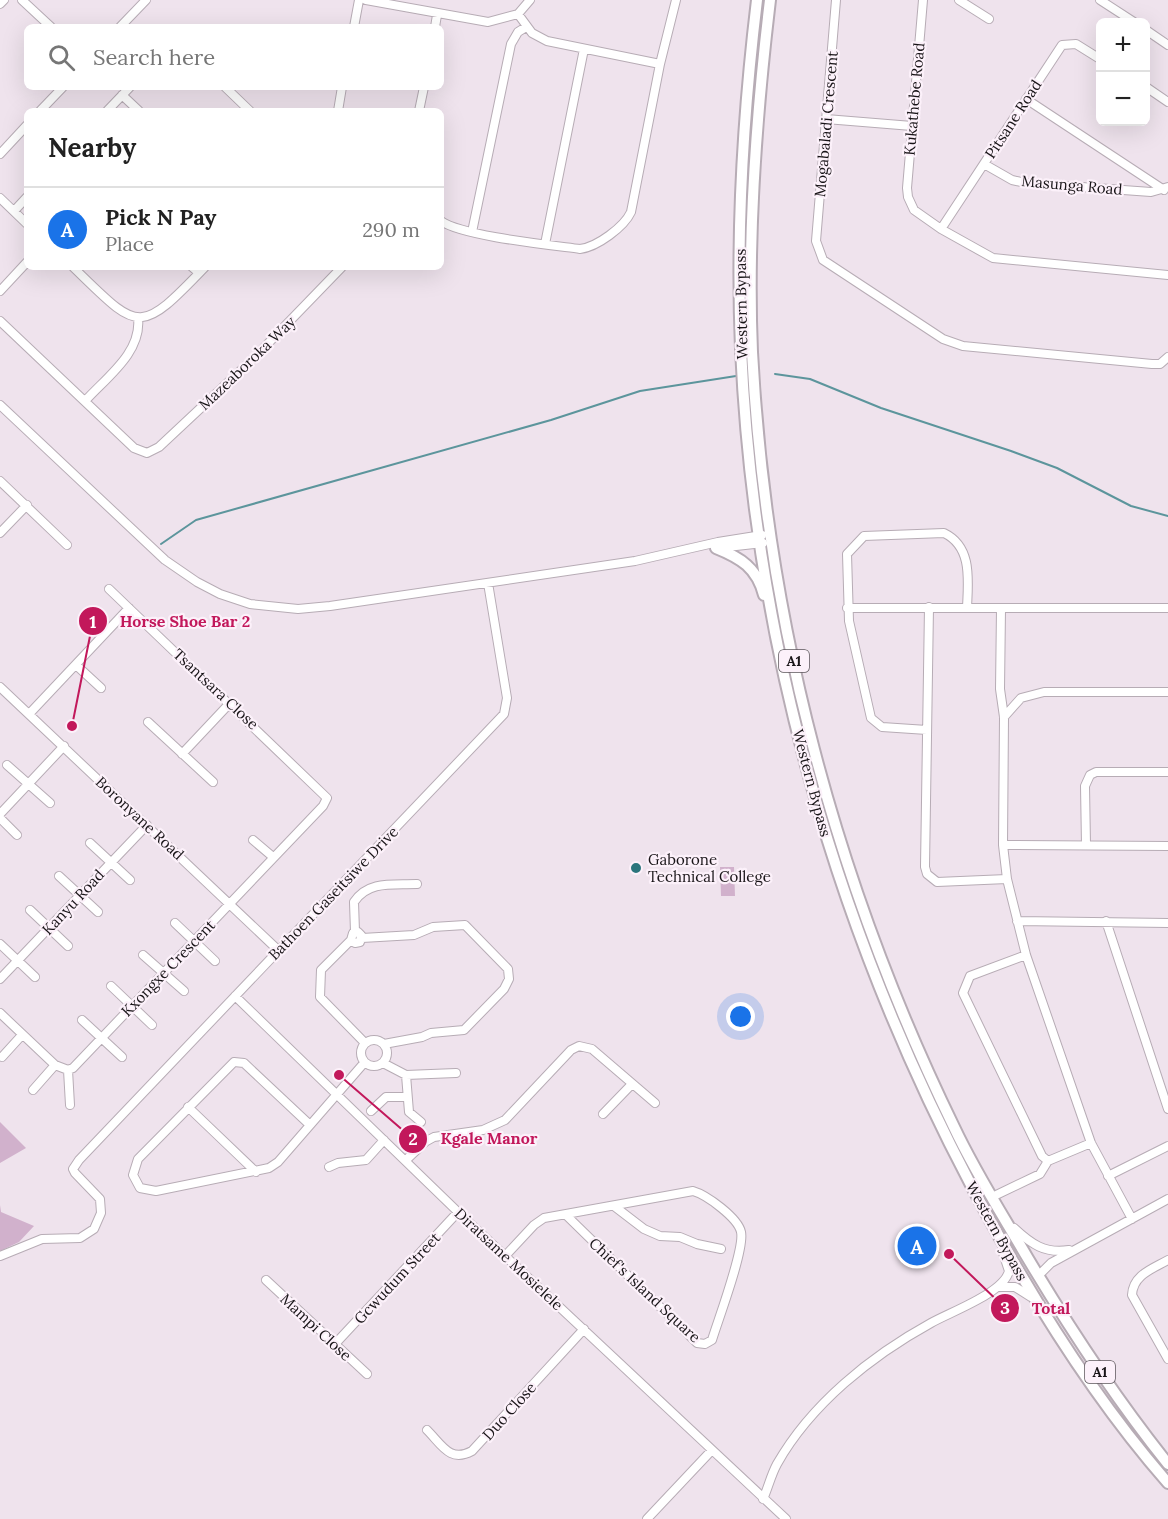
<!DOCTYPE html>
<html lang="en">
<head>
<meta charset="utf-8">
<style>
  :root { --surface:#fff; --page:#f2f2f2; --text:#222; --muted:#767676; --line:#e0e0e0; --accent:#1a73e8 }
  body { margin:0; font-family:Lora,serif; background:var(--page); color:var(--text) }
  .controls { position:absolute; right:18px; top:18px; display:grid; overflow:hidden; border-radius:9px; box-shadow:0 6px 24px #0002 }
  .controls button { width:54px; height:54px; display:grid; place-items:center; padding:0; border:0; border-bottom:2px solid var(--line); background:var(--surface); color:var(--text); font:30px sans-serif }
  .you { position:absolute; left:741px; top:1017px; width:21px; height:21px; margin:-15px; border:4px solid #fff; border-radius:50%; background:#1a73e8; box-shadow:0 0 0 9px #1a73e833 }
  .badge { display:grid; place-items:center; width:39px; height:39px; border-radius:50%; background:var(--accent); color:#fff; font-size:20px; font-weight:700 }
  .pin { position:absolute; translate:-50% -50%; border:3px solid #fff; box-shadow:0 2px 6px #0006 }
  .list { margin:0; padding:0; list-style:none }
  h2 { display:flex; justify-content:space-between; align-items:center; height:78px; margin:0; padding:0 24px; font-size:26px }
  h2 small { font-size:20px; font-weight:400; color:var(--muted) }
  .list li { display:grid; grid-template-columns:39px 1fr auto; gap:18px; align-items:center; box-sizing:border-box; height:84px; padding:0 24px; border-top:2px solid var(--line) }
  .list b { display:block; font-size:22px; white-space:nowrap }
  .list p { margin:0; font-size:20px; white-space:nowrap; color:var(--muted) }
  .list em { font-size:20px; font-style:normal; color:var(--muted) }
  .icon { flex:none; width:33px; height:33px; fill:none; stroke:currentColor; stroke-width:2; stroke-linecap:round; stroke-linejoin:round }
  .map { position:relative; flex:none; width:1168px; height:1519px; overflow:hidden }
  .search { position:absolute; background:var(--surface); box-shadow:0 6px 24px #0002; left:24px; top:24px; width:420px; height:66px; display:flex; align-items:center; gap:15px; box-sizing:border-box; padding:0 21px; border-radius:9px; color:var(--muted); font-size:22px }
  .panel { position:absolute; background:var(--surface); box-shadow:0 6px 24px #0002; left:24px; top:108px; width:420px; height:162px; border-radius:9px }
  .map>svg:first-child { display:block }
  .green { fill:#d1b1cc }
  .lines { fill:none; stroke-linecap:round; stroke-linejoin:round }
  .stream { stroke:#5c959c; stroke-width:2 }
  .minor-casing { stroke:#b7acb5; stroke-width:10 }
  .highway-casing { stroke:#b7acb5; stroke-width:14 }
  .minor { stroke:#fff; stroke-width:8 }
  .highway { stroke:#fff; stroke-width:10 }
  .poi-dot { fill:#2b757c; stroke:#fcf1fa; stroke-width:2 }
  .labels { text-anchor:middle; dominant-baseline:central; stroke-width:4.5; stroke-linejoin:round; paint-order:stroke }
  .shield { fill:#fcf1fa; stroke:#5c565b; stroke-width:1.5 }
  .shield-label { font-size:14px; font-weight:bold; fill:#181417 }
  .street-label { font-size:15px; fill:#181417; stroke:#fcf1fa }
  .poi-label { font-size:15px; fill:#181417; stroke:#fcf1fa; text-anchor:start }
  .leader { fill:none; stroke:#c2185b; stroke-width:2 }
  .callout-dot { fill:#c2185b; stroke:#fcf1fa; stroke-width:2 }
  .mark-label { font-size:18px; text-anchor:middle; font-weight:bold; fill:#fff }
  .callout-label { font-size:16px; text-anchor:middle; font-weight:bold; fill:#c2185b; stroke:#fcf1fa; stroke-width:4.5; stroke-linejoin:round; paint-order:stroke }
</style>
</head>
<body>
<div class="map">
<svg width="1168" height="1519" viewBox="0 0 1168 1519">
  <rect width="100%" height="100%" fill="#efe3ed"/>
  <!-- green -->
  <path class="green" d="M 720,867 L 734,867 L 735,896 L 721,896 Z
    M 0,1122 L 26,1148 L 0,1163 Z
    M 0,1205 L 1,1212 L 34,1226 L 19,1242 L 0,1251 Z"/>
  <g class="lines">
    <!-- stream -->
    <path class="stream" d="M 775,374 L 810,379 L 881,408 L 1011,451 L 1057,468 L 1131,506 L 1168,516
      M 161,544 L 196,520 L 551,420 L 640,391 L 736,376"/>
    <defs>
      <path id="minor" d="M 22,0 L 51,27
        M 366,0 L 488,22 L 518,14 L 530,0
        M 836,0 L 816,241 L 823,260 L 943,339 L 963,346 L 1152,364 L 1160,364 L 1168,357
        M 923,0 L 907,188 L 908,197 L 914,210 L 941,229 L 993,258 L 1168,275
        M 959,0 L 989,19
        M 1100,0 L 1134,22
        M 0,4 L 4,0
        M 518,14 L 532,33 L 547,41 L 660,64
        M 120,27 L 146,0
        M 354,27 L 359,0
        M 435,27 L 437,15
        M 1146,30 L 1168,45
        M 225,87 L 250,111
        M 1146,87 L 1168,102
        M 122,95 L 139,111
        M 1026,99 L 1164,190
        M 40,111 L 63,87
        M 107,111 L 130,87
        M 338,111 L 342,87
        M 419,111 L 424,87
        M 826,119 L 912,126
        M 0,154 L 27,125
        M 984,164 L 1012,180 L 1026,183 L 1151,192 L 1168,187
        M 0,198 L 27,224
        M 14,211 L 27,197
        M 441,221 C 462,236 550,245 580,249 C 597,247 624,227 631,212 L 660,64 L 676,0
        M 941,229 L 1062,45 L 1076,44 L 1100,59
        M 472,232 L 511,44 L 518,32 L 526,27
        M 545,244 L 584,49
        M 73,267 C 139,331 138,337 205,267
        M 192,267 L 199,273
        M 0,291 L 27,262
        M 0,321 L 134,448 L 147,453 L 159,447 L 252,360 L 342,267
        M 86,400 C 107,377 142,352 138,318
        M 0,405 L 165,560 L 197,582 L 220,594 L 250,604 L 298,609 L 330,606 L 635,561 L 718,542 L 762,535
        M 0,481 L 67,545
        M 0,533 L 27,505
        M 718,548 L 763,543
        M 929,607 L 925,867 L 927,874 L 937,882 L 1007,879
        M 847,608 L 1168,608
        M 1001,609 L 1000,689 L 1004,717 L 1003,845 L 1007,879 L 1026,955 L 1091,1143 L 1132,1219
        M 76,665 L 101,688
        M 0,687 L 278,950
        M 30,713 L 129,608
        M 1004,717 L 1021,698 L 1044,692 L 1168,692
        M 148,722 L 213,782
        M 927,730 L 882,727 L 871,718 L 849,621 L 847,554 L 864,536 L 944,533 C 973,547 968,581 967,608
        M 182,754 L 230,703
        M 7,765 L 50,803
        M 0,814 L 64,746
        M 0,818 L 17,835
        M 253,840 L 273,857
        M 90,843 L 130,880
        M 1003,845 L 1168,846
        M 1086,845 L 1085,786 L 1090,775 L 1096,772 L 1168,772
        M 59,876 L 98,912
        M 30,910 L 68,946
        M 1017,921 L 1168,923
        M 1106,921 L 1168,1109
        M 175,923 L 215,961
        M 355,932 L 354,902 C 368,880 394,885 417,884
        M 362,938 L 414,935 L 433,927 L 465,925 L 508,969 L 509,979 L 504,989 L 464,1030 L 431,1033 L 422,1037 L 384,1044
        M 351,940 L 355,943 L 360,942 L 361,935 L 358,932 L 353,933 L 351,940 L 321,970 L 320,997 L 365,1043
        M 0,944 L 35,977
        M 143,955 L 184,991
        M 1026,955 L 970,976 L 963,993 L 1042,1156 L 1048,1161 L 1091,1143
        M 0,979 L 147,825
        M 111,986 L 152,1025
        M 235,996 L 458,1212 L 786,1519
        M 0,1013 L 55,1065 L 68,1070 L 73,1068 L 323,806 L 327,798 L 109,589
        M 82,1020 L 122,1057
        M361 1053a13 13 0 1 1 26 0a13 13 0 1 1-26 0Z
        M 2,1057 L 22,1035
        M 383,1063 L 406,1075 L 456,1073
        M 68,1070 L 70,1105
        M 406,1075 L 409,1112 L 421,1122
        M 33,1090 L 55,1065
        M 188,1107 L 256,1172
        M 371,1111 L 386,1097 L 407,1097
        M 603,1114 L 632,1084
        M 310,1125 L 244,1063 L 234,1062 L 138,1159 L 133,1175 L 140,1188 L 156,1191 L 269,1168 L 278,1162 L 364,1063
        M 406,1160 L 425,1142 L 434,1137 L 483,1130 L 505,1120 L 571,1050 L 579,1046 L 592,1049 L 655,1103
        M 329,1167 L 338,1163 L 366,1160 L 384,1140
        M 1108,1176 L 1168,1146
        M 992,1197 L 1040,1174 L 1048,1161
        M 614,1206 L 644,1229 L 660,1236 L 680,1237 L 697,1244 L 721,1249
        M 1014,1228 C 1031,1244 1045,1254 1069,1250
        M 506,1255 L 534,1225 L 544,1218 L 693,1191 C 707,1195 738,1218 741,1232 C 745,1249 718,1320 712,1340 L 705,1344 L 697,1343 L 566,1215
        M 0,1256 L 42,1239 L 80,1238 L 94,1229 L 101,1213 L 100,1199 L 75,1173 L 73,1169 L 79,1160 L 504,714 L 507,698 L 488,583
        M 1168,1260 C 1152,1269 1133,1275 1132,1295 L 1168,1359
        M 1038,1276 L 1051,1263 L 1168,1199
        M 266,1280 L 367,1374
        M 1000,1287 L 1015,1287 L 1031,1297
        M 335,1344 L 458,1212
        M 427,1430 C 442,1445 450,1463 472,1451 L 584,1329
        M 763,1499 C 768,1488 771,1475 777,1464 C 811,1404 871,1356 931,1323 C 950,1312 1004,1293 1009,1271 L 1003,1253
        M 647,1519 L 712,1450"/>
      <path id="highway" d="M 757,0 C 743,116 736,232 741,349 C 754,640 835,927 971,1185 C 1026,1289 1090,1394 1168,1483
        M 770,0 C 756,117 747,234 752,352 C 766,621 836,885 954,1127 C 975,1172 1002,1214 1027,1257 C 1070,1329 1116,1399 1168,1464
        M 716,548 C 741,558 757,568 764,595"/>
    </defs>
    <!-- minor casing -->
    <use href="#minor" class="minor-casing"/>
    <!-- highway casing -->
    <use href="#highway" class="highway-casing"/>
    <!-- minor -->
    <use href="#minor" class="minor"/>
    <!-- highway -->
    <use href="#highway" class="highway"/>
  </g>
  <!-- markers -->
  <circle class="poi-dot" cx="636" cy="868" r="6"/>
  <g class="labels">
    <!-- shield labels -->
    <g class="shield">
      <rect x="779" y="650" width="30" height="22" rx="4.5"/>
      <rect x="1085" y="1361" width="30" height="22" rx="4.5"/>
    </g>
    <g class="shield-label">
      <text x="794" y="661">A1</text>
      <text x="1100" y="1372">A1</text>
    </g>
    <!-- street labels -->
    <g class="street-label">
      <text transform="translate(914 99) rotate(-85)">Kukathebe Road</text>
      <text transform="translate(1013 119) rotate(-57)">Pitsane Road</text>
      <text transform="translate(826 124) rotate(-85)">Mogabaladi Crescent</text>
      <text transform="translate(1072 185) rotate(5)">Masunga Road</text>
      <text transform="translate(741 304) rotate(-91)">Western Bypass</text>
      <text transform="translate(247 363) rotate(-44)">Mazeaboroka Way</text>
      <text transform="translate(216 689) rotate(43)">Tsantsara Close</text>
      <text transform="translate(812 783) rotate(75)">Western Bypass</text>
      <text transform="translate(140 818) rotate(43)">Boronyane Road</text>
      <text transform="translate(333 893) rotate(-46)">Bathoen Gaseitsiwe Drive</text>
      <text transform="translate(73 902) rotate(-47)">Kanyu Road</text>
      <text transform="translate(168 968) rotate(-46)">Kxongxe Crescent</text>
      <text transform="translate(997 1231) rotate(61)">Western Bypass</text>
      <text transform="translate(509 1259) rotate(43)">Diratsame Mosielele</text>
      <text transform="translate(397 1278) rotate(-47)">Gcwudum Street</text>
      <text transform="translate(645 1290) rotate(43)">Chief's Island Square</text>
      <text transform="translate(316 1327) rotate(43)">Mampi Close</text>
      <text transform="translate(509 1411) rotate(-48)">Duo Close</text>
    </g>
    <!-- poi labels -->
    <g class="poi-label">
      <text x="648" y="859">Gaborone<tspan x="648" dy="17">Technical College</tspan></text>
    </g>
  </g>
  <!-- callouts -->
  <path class="leader" d="M72 726L93 621M339 1075L413 1139M949 1254L1005 1308"/>
  <g class="callout-dot">
    <circle cx="72" cy="726" r="6"/>
    <circle cx="339" cy="1075" r="6"/>
    <circle cx="949" cy="1254" r="6"/>
    <circle cx="93" cy="621" r="15"/>
    <circle cx="413" cy="1139" r="15"/>
    <circle cx="1005" cy="1308" r="15"/>
  </g>
  <g class="mark-label">
    <text x="93" y="628">1</text>
    <text x="413" y="1145">2</text>
    <text x="1005" y="1314">3</text>
  </g>
  <g class="callout-label">
    <text x="185" y="627">Horse Shoe Bar 2</text>
    <text x="489" y="1144">Kgale Manor</text>
    <text x="1051" y="1314">Total</text>
  </g>
</svg>
<div class="controls">
<button>+</button>
<button>−</button>
</div>
<div class="you"></div>
<div class="pin badge" style="left:917px;top:1246px">A</div>
<div class="search"><svg class="icon" aria-label="search" viewBox="0 0 24 24"><circle cx="10" cy="10" r="6"/><path d="M15 15l6 6"/></svg>Search here</div>
<section class="panel">
<h2>Nearby<small></small></h2>
<ul class="list">
<li><span class="badge">A</span><div><b>Pick N Pay</b><p>Place</p></div><em>290 m</em></li>
</ul>
</section>
</div>
</body>
</html>
